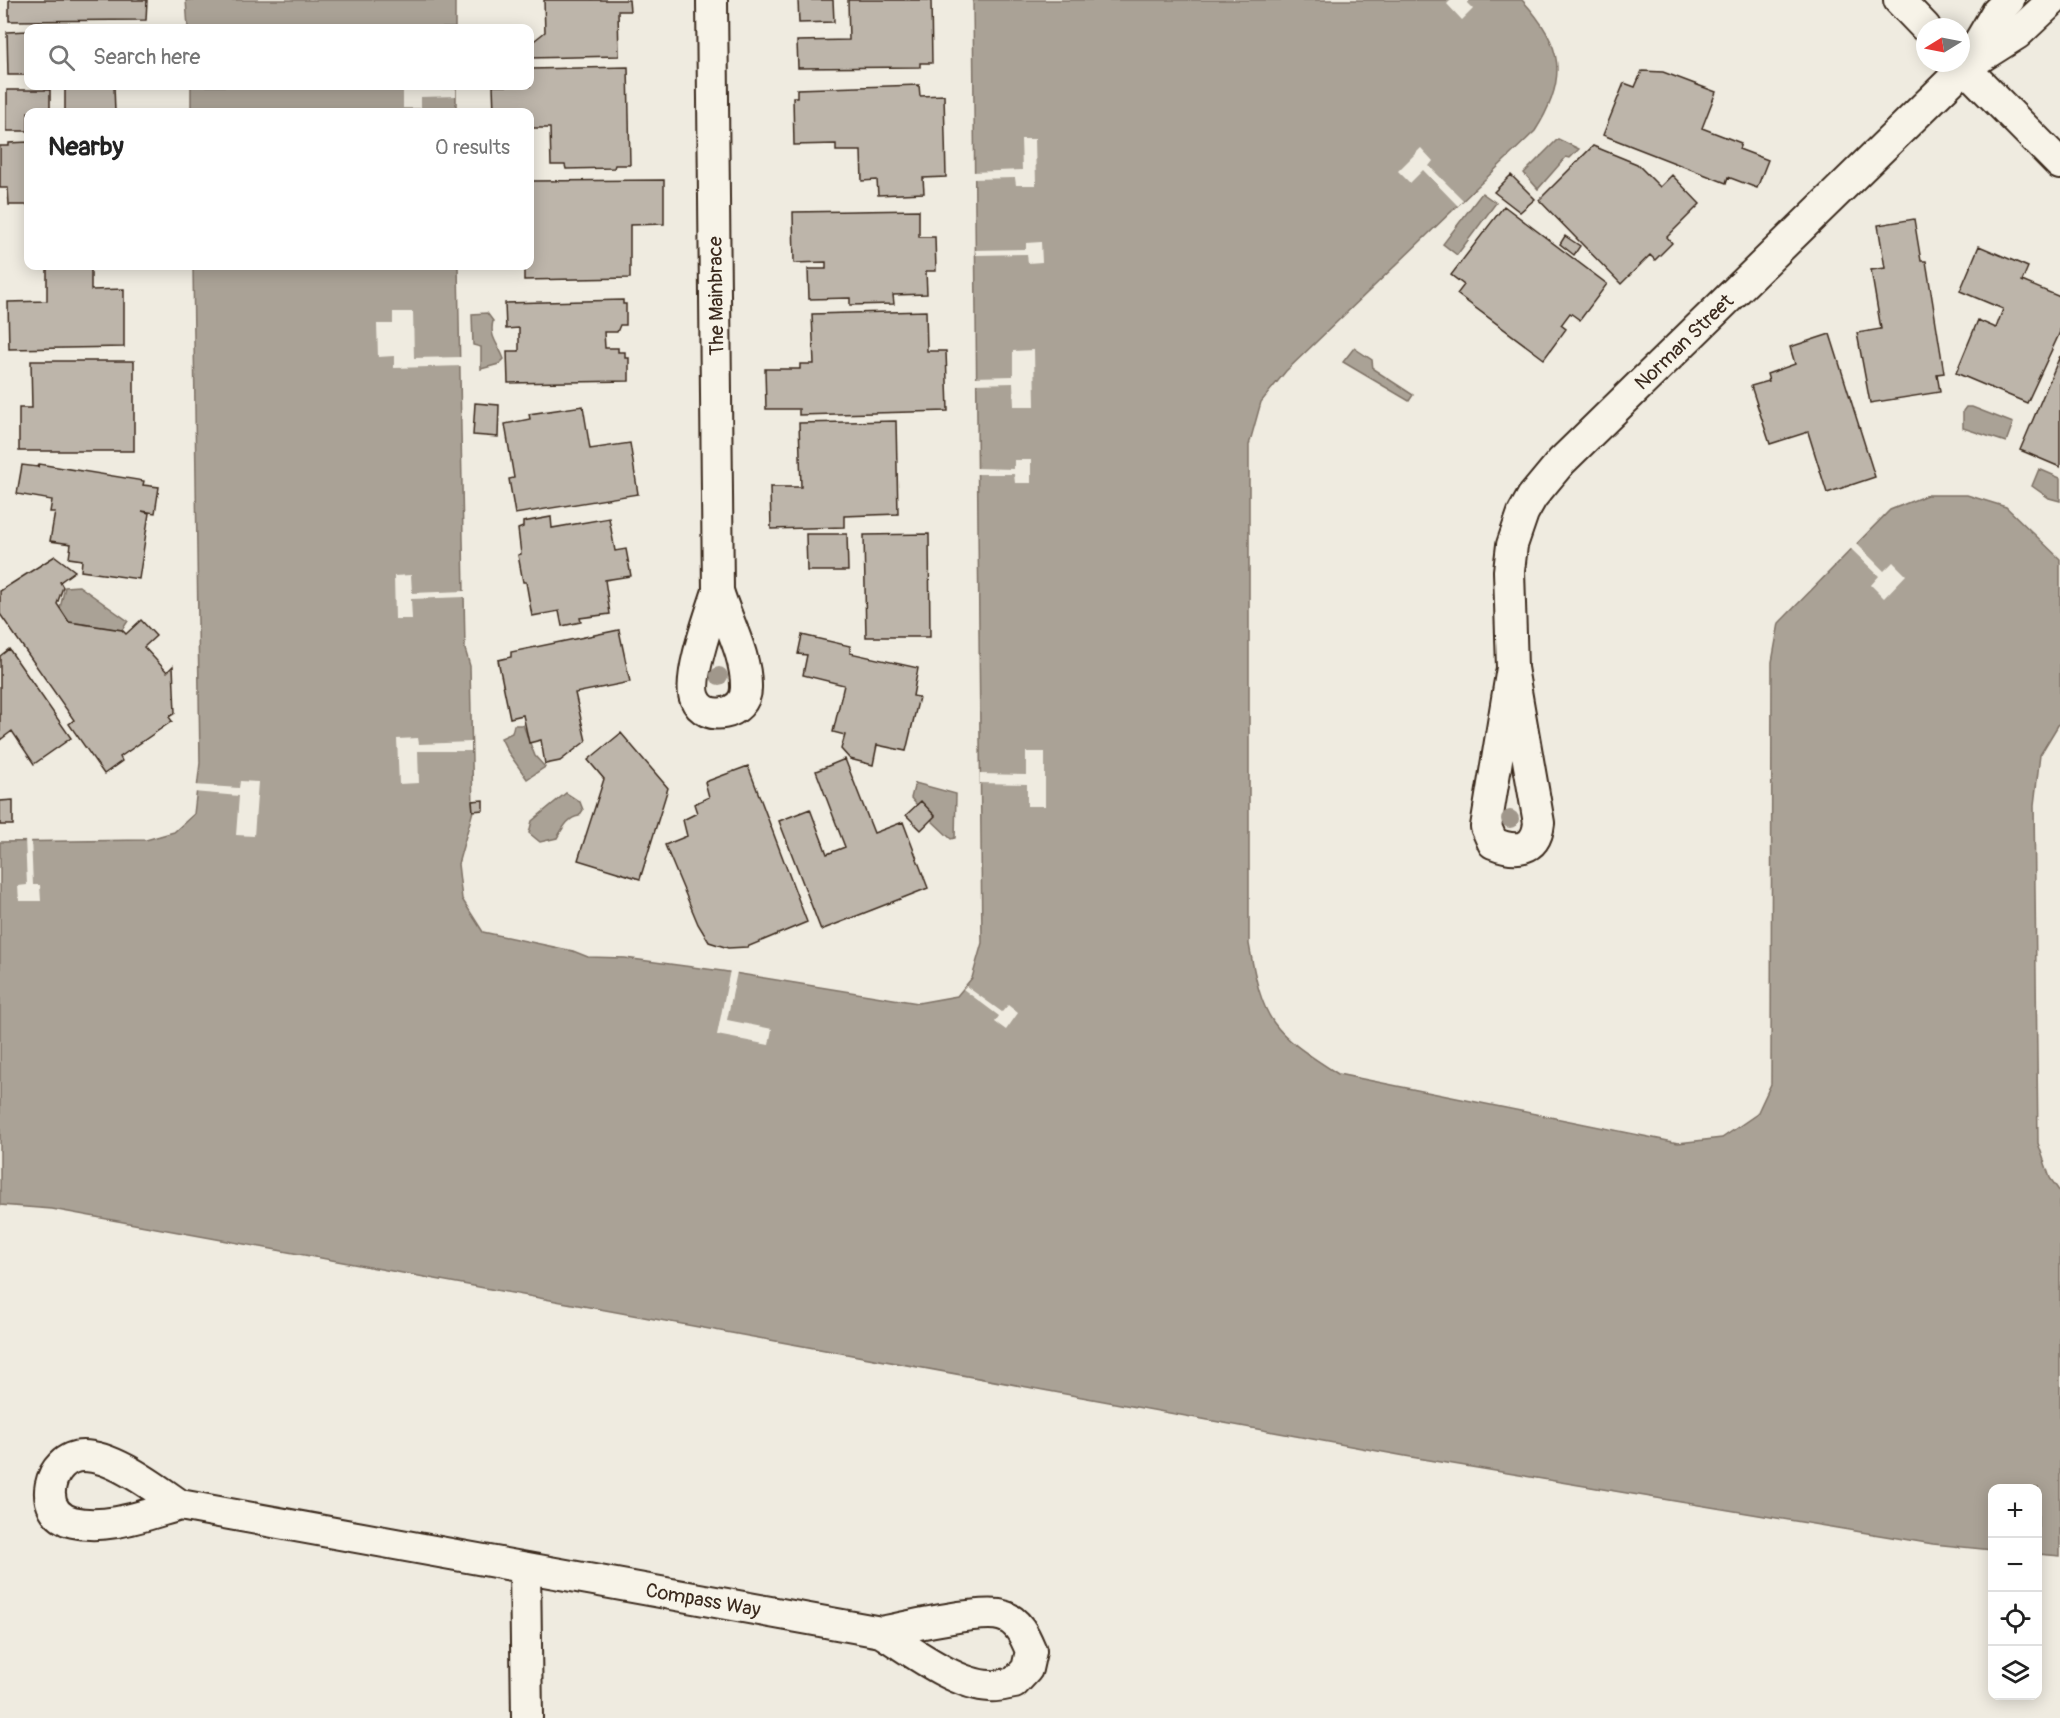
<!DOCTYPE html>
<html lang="en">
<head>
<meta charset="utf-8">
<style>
  :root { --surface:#fff; --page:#f6f6f6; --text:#222; --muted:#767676; --line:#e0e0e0 }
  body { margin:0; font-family:Pangolin,sans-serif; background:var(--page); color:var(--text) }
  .controls { position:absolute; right:18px; bottom:18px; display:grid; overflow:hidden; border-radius:12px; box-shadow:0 3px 15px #0003 }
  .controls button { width:54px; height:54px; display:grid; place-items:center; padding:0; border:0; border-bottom:2px solid var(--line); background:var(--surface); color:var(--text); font:30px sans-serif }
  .compass { position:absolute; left:1916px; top:18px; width:54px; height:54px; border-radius:50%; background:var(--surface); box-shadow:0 3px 15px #0003; rotate:260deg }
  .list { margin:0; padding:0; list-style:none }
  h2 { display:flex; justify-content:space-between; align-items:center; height:78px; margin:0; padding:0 24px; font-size:26px }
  h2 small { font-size:20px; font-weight:400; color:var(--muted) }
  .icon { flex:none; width:33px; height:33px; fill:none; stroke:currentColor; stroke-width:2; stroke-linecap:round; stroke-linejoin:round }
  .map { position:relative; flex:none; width:2060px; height:1718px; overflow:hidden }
  .search { position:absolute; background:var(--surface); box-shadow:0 3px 15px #0003; left:24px; top:24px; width:510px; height:66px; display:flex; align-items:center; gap:15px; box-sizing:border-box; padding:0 21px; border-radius:12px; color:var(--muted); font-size:22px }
  .panel { position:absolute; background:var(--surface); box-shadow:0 3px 15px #0003; left:24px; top:108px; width:510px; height:162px; border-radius:12px }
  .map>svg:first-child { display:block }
  .water { fill:#aaa296; stroke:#7e7266; stroke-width:1.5 }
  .pier { fill:#efebe0 }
  .building { fill:#bdb5aa; stroke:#3b2a1e; stroke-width:1.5 }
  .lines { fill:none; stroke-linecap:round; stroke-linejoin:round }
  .minor-casing { stroke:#3b2a1e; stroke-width:34 }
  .minor { stroke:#f7f3e8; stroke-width:30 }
  .tree { fill:#a0978b }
  .labels { text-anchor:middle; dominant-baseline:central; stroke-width:4.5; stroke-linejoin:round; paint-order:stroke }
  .street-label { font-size:20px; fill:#3b2a1e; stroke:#f7f3e8 }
</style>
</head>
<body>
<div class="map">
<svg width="2060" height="1718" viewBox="0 0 2060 1718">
  <rect width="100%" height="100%" fill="#efebe0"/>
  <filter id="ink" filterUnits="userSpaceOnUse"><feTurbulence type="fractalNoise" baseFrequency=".0167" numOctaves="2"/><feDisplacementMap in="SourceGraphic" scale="12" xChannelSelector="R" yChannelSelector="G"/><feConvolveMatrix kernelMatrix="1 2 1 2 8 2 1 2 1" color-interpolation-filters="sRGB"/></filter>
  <g filter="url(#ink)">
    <!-- water -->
    <path class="water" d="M 186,0 L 455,0 L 455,28 L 188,28 Z
      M 973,0 L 1522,0 C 1564,45 1568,79 1535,131 L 1286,371 L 1261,402 L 1249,445 L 1249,944 C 1263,1023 1271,1031 1338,1074 L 1678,1143 L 1722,1138 L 1757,1114 L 1771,1084 L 1772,662 L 1779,623 L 1890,510 L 1927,495 L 1967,495 L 2006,507 L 2060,559 L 2060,722 L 2040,755 L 2034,805 L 2038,1143 L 2050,1178 L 2060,1192 L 2060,1556 L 2038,1554 L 2038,1488 L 1992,1488 L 1992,1550 L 1933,1544 L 1405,1456 L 52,1209 L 0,1205 L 0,842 L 146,840 L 174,832 L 194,814 L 200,763 L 193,266 L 458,266 L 465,649 L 470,666 L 473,811 L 458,864 L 462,899 L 483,932 L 573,951 L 588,957 L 625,958 L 722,971 L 918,1003 L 957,996 L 972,978 L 982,943 Z
      M 191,86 L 456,86 L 456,112 L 191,112 Z
      M 1558,139 L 1579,149 L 1570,158 L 1566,157 L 1538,189 L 1524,173 Z
      M 1482,193 L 1496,203 L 1457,255 L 1443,244 Z
      M 487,313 L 493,321 C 489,338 498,343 504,359 L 499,364 L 481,369 L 481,347 L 473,345 L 472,314 Z
      M 1354,348 L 1372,360 L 1373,369 L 1413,395 L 1409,401 L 1343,362 Z
      M 1966,407 L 1972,407 L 2013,423 L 2006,442 L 1963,428 L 1963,411 Z
      M 2039,469 L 2060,478 L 2060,501 L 2049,498 L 2032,486 Z
      M 79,586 L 128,621 L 122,630 L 69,622 L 60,608 L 65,587 Z
      M 514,725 L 523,725 L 535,756 L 545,767 L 527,779 L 508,752 L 501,738 L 512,733 Z
      M 915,783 L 956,794 L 955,838 L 951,839 L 931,820 L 935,815 L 921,802 L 917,805 L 911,798 Z
      M 566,793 L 580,802 L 583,810 L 579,816 C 567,818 563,828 557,838 L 540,842 L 529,833 L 532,821 Z"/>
    <!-- pier -->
    <path class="pier" d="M 1451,0 L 1470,0 L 1467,3 L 1473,9 L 1462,20 L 1447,4 Z
      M 403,86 L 421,86 L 421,90 L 456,89 L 456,96 L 421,97 L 421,108 L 403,108 Z
      M 1021,139 L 1035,139 L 1036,185 L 1016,185 L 1015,178 L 972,179 L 972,172 L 1022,170 Z
      M 1421,148 L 1433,161 L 1429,166 L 1463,200 L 1458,206 L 1423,170 L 1410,183 L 1398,171 Z
      M 1041,242 L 1042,262 L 1028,263 L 1027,254 L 976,255 L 975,250 L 1026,249 L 1026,243 Z
      M 393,312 L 413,312 L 414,358 L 462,357 L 463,366 L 394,368 L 394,356 L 378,357 L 377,324 L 393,324 Z
      M 1034,350 L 1035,406 L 1014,406 L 1013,383 L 974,384 L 974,377 L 1013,376 L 1013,351 Z
      M 1014,460 L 1031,460 L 1031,483 L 1015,483 L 1014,474 L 975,474 L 975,468 L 1014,469 Z
      M 1854,541 L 1884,571 L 1893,562 L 1906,575 L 1884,598 L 1871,585 L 1879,576 L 1849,547 Z
      M 411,575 L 412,593 L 465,591 L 465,597 L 411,599 L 412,619 L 395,619 L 394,576 Z
      M 418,738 L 419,744 L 471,742 L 471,751 L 418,751 L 419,783 L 399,784 L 397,739 Z
      M 1026,752 L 1045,752 L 1045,806 L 1027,806 L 1027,784 L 980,783 L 980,774 L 1026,775 Z
      M 240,781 L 258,782 L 254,836 L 236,835 L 239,796 L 193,792 L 194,785 L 239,788 Z
      M 25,838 L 31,838 L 33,885 L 40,885 L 41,901 L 19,901 L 18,886 L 27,885 Z
      M 730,970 L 737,972 L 727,1020 L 772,1029 L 769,1045 L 717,1035 Z
      M 966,986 L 1002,1012 L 1008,1005 L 1018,1013 L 1006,1030 L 995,1022 L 999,1016 L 963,989 Z"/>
    <!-- building -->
    <path class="building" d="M 9,0 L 147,0 L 146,20 L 9,21 Z
      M 544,0 L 629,0 L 630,11 L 618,11 L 619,56 L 530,58 L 530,44 L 545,32 Z
      M 798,0 L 833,0 L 834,22 L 799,23 Z
      M 848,0 L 931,0 L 932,63 L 920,63 L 920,67 L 798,68 L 797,41 L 849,40 Z
      M 28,31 L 28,75 L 8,75 L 7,32 Z
      M 628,67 L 630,165 L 615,165 L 614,168 L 566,169 L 565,165 L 551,165 L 550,128 L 530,128 L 530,112 L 494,112 L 493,86 L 530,86 L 530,69 Z
      M 1642,71 L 1663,72 L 1716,92 L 1702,128 L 1741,143 L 1739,149 L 1768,160 L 1757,188 L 1728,177 L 1726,183 L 1603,135 L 1624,83 L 1635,87 Z
      M 919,85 L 920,96 L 944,95 L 946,177 L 923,178 L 924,193 L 878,195 L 877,180 L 862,181 L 861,151 L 836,151 L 836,144 L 794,145 L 793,97 L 797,97 L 797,89 Z
      M 65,86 L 114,86 L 115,112 L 65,112 Z
      M 7,90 L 50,90 L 50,112 L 28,112 L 28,131 L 7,131 Z
      M 28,142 L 28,205 L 9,205 L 8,188 L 0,188 L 0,146 L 9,146 L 9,143 Z
      M 1593,146 L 1637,164 L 1660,187 L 1672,175 L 1700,204 L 1667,237 L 1672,243 L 1655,260 L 1650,255 L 1621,284 L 1539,200 Z
      M 1511,175 L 1535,199 L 1520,212 L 1494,192 Z
      M 664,180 L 664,224 L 630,225 L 630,278 L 524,280 L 524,266 L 530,266 L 530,181 Z
      M 1504,206 L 1607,284 L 1580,320 L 1570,313 L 1561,325 L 1566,329 L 1544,359 L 1457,294 L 1464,285 L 1451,275 Z
      M 919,210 L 919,237 L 935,237 L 936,271 L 926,271 L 927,294 L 893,295 L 894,304 L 850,305 L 850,298 L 809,299 L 808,269 L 826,269 L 826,262 L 794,263 L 793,212 Z
      M 1914,219 L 1921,261 L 1926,261 L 1944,373 L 1937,374 L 1940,392 L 1870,403 L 1857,333 L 1881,329 L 1871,270 L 1885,268 L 1878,225 Z
      M 1565,236 L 1580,246 L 1574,255 L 1560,244 Z
      M 1979,246 L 2028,267 L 2022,281 L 2060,297 L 2060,332 L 2027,403 L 1956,373 L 1978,320 L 1996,328 L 2003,309 L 1960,291 Z
      M 47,266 L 91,266 L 91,290 L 124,289 L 124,347 L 9,349 L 8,302 L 47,301 Z
      M 623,300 L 623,304 L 626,304 L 626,325 L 620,325 L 617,332 L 604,332 L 605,348 L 618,348 L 618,352 L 625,352 L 625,358 L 629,358 L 629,381 L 508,383 L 507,351 L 519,351 L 519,328 L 506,329 L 505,303 Z
      M 926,311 L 927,351 L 946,351 L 948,411 L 799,415 L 799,409 L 766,409 L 765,369 L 800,369 L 800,364 L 814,364 L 812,314 Z
      M 1830,334 L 1875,477 L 1827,493 L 1808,432 L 1770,444 L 1751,386 L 1769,381 L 1767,374 L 1795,364 L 1790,347 Z
      M 2060,356 L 2060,467 L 2020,450 Z
      M 31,361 L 134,361 L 134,451 L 19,451 L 19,408 L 32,408 Z
      M 475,403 L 499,405 L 498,437 L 473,435 Z
      M 583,406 L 590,449 L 630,443 L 638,494 L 515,514 L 509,479 L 514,478 L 505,424 L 530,419 L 529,414 Z
      M 896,421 L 898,514 L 844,516 L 844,527 L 771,529 L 770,487 L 801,487 L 799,423 Z
      M 39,464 L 144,481 L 143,485 L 159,487 L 155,513 L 142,511 L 149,513 L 139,579 L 81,571 L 82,560 L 69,558 L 71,544 L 50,541 L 55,512 L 50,512 L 52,500 L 17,494 L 22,465 L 38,467 Z
      M 551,517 L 552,528 L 609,518 L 615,551 L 626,549 L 631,576 L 605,580 L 610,614 L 580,618 L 581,622 L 562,626 L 559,611 L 532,616 L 526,582 L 523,582 L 518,555 L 521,554 L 518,529 L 523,527 L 523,522 Z
      M 806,534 L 847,534 L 848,571 L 807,571 Z
      M 929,534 L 930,637 L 866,637 L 864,535 Z
      M 55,556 L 75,571 L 60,582 L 63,587 L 57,604 L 69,622 L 122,630 L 126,634 L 141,620 L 156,636 L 144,647 L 167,672 L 173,666 L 175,713 L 169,717 L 172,721 L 120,757 L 122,761 L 104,774 L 69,724 L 74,720 L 0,614 L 0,591 Z
      M 619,630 L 630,682 L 575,693 L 586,741 L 560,761 L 545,764 L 541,740 L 529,743 L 523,715 L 510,718 L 498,660 L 511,657 L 511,652 Z
      M 802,635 L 850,646 L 850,653 L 918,668 L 913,696 L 919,697 L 906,751 L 877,745 L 873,765 L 850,759 L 841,749 L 845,735 L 833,732 L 844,685 L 803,675 L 807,655 L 798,654 Z
      M 9,649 L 71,738 L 34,764 L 12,731 L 0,740 L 0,656 Z
      M 621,733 L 668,788 L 640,879 L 578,860 L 604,779 L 588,760 Z
      M 845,759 L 874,833 L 903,822 L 928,888 L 821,930 L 779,821 L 810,809 L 827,854 L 845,847 L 816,771 Z
      M 748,766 L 807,922 L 747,947 L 728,948 L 709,942 L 698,924 L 665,845 L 687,836 L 683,820 L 697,813 L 694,804 L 709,797 L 705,782 Z
      M 13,800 L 13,825 L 0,825 L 0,801 Z
      M 483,800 L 483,810 L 473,811 L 472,801 Z
      M 921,801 L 935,816 L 921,830 L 906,815 Z"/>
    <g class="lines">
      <defs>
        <path id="minor" d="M 712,0 L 718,591 C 711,613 687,678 695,698 C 705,724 746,715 746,688 C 747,656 727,621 718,591
          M 1899,0 L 1925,27
          M 1960,63 L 2060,164
          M 1966,64 L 1996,13 L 2009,0
          M 1512,668 L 1486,827 L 1493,843 C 1515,852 1536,852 1539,823 L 1512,668 L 1509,571 L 1512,545 L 1523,513 L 1532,497 L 1561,462 L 1965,67 L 2017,34 L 2053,0
          M 180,1505 C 147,1514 108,1530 73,1522 C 35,1513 48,1456 83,1456 C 114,1456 155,1488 180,1505 L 881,1632 C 904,1627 984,1609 1003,1616 C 1019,1621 1025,1637 1031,1651 L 1027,1669 L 1014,1683 C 1006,1684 998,1687 990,1686 C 956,1685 910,1650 881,1632
          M 525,1568 L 527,1718"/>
      </defs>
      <!-- minor casing -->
      <use href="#minor" class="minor-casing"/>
      <!-- minor -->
      <use href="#minor" class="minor"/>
    </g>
    <!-- trees -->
    <g class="tree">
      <circle cx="719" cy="676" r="9"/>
      <circle cx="1510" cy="819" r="9"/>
    </g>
  </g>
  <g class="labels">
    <!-- street labels -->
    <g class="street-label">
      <text transform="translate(716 296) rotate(-91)">The Mainbrace</text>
      <text transform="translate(1684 342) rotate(-44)">Norman Street</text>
      <text transform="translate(703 1600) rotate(10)">Compass Way</text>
    </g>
  </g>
</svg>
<div class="controls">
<button>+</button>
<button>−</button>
<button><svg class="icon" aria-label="locate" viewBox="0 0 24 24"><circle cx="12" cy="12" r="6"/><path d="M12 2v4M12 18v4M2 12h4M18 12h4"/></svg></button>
<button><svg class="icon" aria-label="layers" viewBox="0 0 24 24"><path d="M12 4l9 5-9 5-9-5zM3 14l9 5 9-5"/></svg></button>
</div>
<svg class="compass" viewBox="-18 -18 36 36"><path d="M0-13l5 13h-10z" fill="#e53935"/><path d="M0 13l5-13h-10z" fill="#767676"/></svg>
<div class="search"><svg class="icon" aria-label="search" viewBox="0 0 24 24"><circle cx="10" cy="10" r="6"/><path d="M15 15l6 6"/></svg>Search here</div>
<section class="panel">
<h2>Nearby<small>0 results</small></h2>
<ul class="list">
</ul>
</section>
</div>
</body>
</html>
